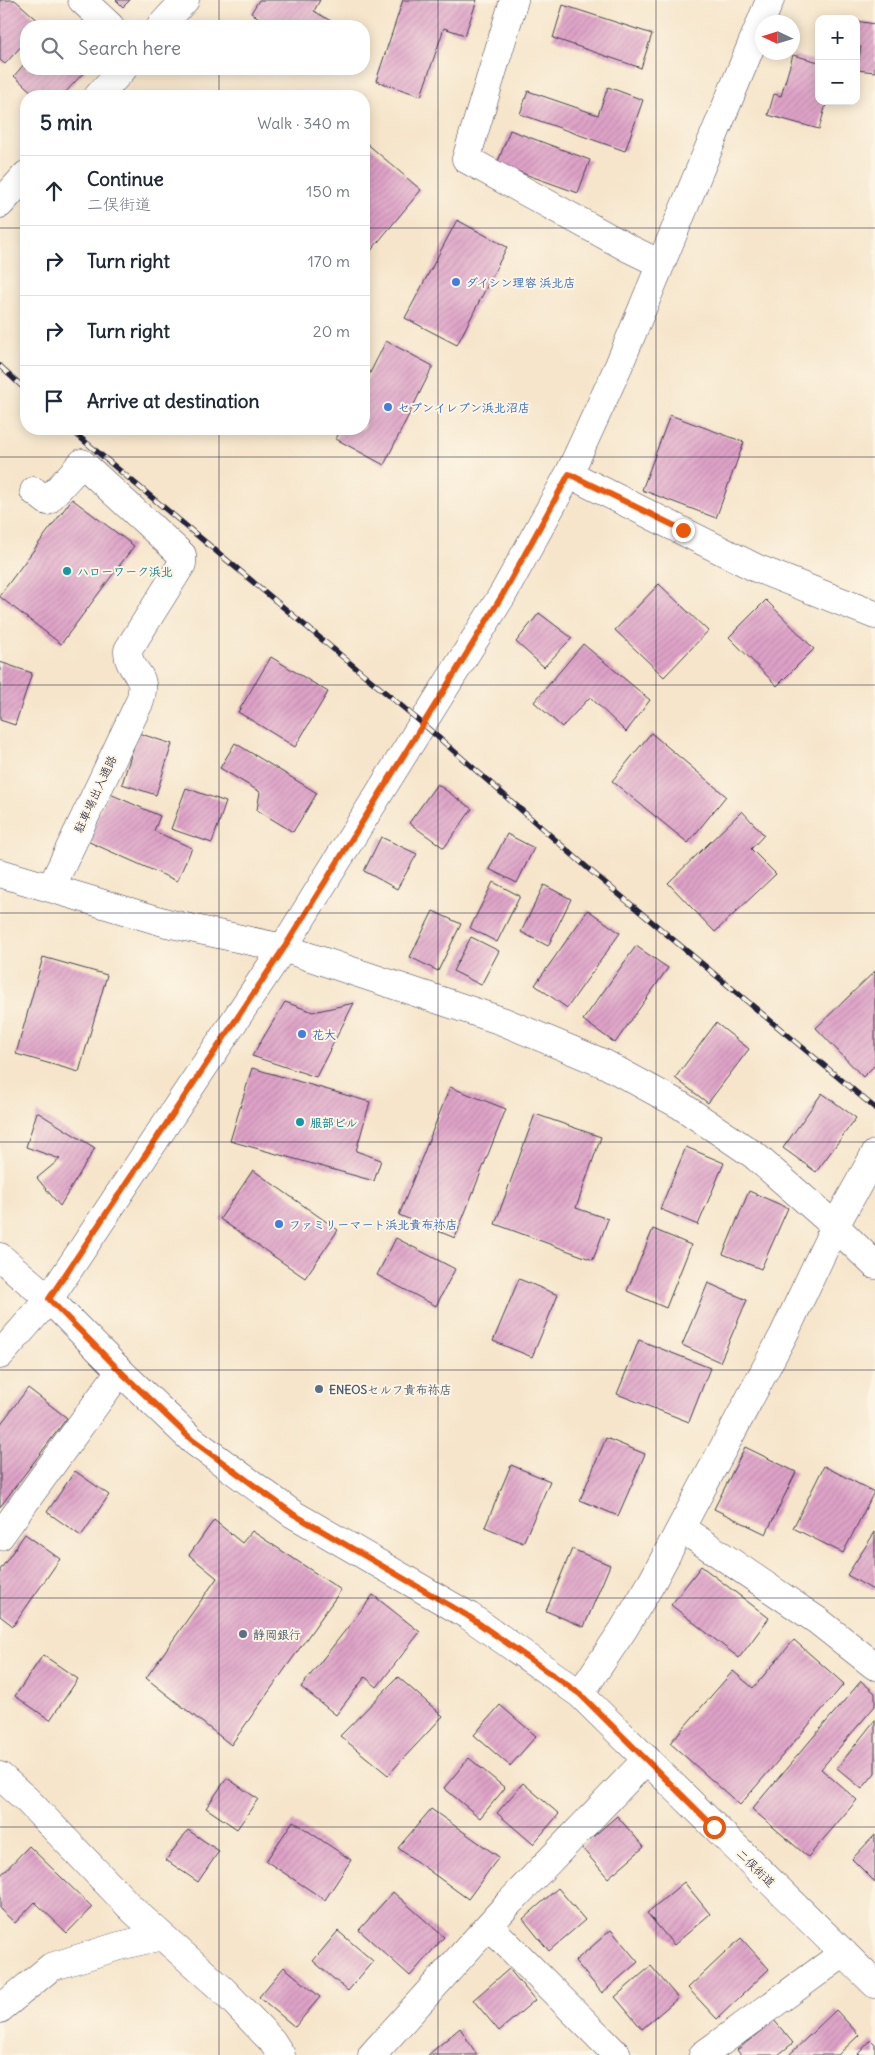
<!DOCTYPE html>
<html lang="en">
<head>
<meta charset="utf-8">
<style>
  :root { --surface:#fff; --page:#f2f2f3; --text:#1f2937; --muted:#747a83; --line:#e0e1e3 }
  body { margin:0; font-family:Delius,"Klee One",sans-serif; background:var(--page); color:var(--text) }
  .controls { position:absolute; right:15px; top:15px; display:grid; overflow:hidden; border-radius:10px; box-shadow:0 2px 12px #0003 }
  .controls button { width:45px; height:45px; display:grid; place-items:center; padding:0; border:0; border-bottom:1px solid var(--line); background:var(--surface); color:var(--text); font:25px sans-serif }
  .compass { position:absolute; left:755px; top:15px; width:45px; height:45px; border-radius:50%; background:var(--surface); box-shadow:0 2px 12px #0003; rotate:274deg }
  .stop { position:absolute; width:15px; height:15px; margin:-11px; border:4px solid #ea580c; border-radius:50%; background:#fff }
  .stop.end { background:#ea580c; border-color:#fff; box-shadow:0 1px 5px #0008 }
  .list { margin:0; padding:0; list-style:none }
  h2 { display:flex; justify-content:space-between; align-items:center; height:65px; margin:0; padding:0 20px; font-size:21px }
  h2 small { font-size:16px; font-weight:400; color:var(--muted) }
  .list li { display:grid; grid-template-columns:32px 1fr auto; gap:15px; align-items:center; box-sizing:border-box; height:70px; padding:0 20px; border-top:1px solid var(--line) }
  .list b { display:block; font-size:19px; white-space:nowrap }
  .list p { margin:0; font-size:16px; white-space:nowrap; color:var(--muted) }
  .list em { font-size:16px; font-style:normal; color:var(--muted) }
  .icon { flex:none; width:28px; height:28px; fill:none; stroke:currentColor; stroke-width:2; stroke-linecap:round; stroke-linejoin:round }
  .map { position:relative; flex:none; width:875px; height:2055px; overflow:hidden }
  .search { position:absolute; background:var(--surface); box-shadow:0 2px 12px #0003; left:20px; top:20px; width:350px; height:55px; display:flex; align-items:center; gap:12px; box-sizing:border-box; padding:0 18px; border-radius:20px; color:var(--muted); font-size:19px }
  .panel { position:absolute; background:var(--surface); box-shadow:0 2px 12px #0003; left:20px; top:90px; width:350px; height:345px; border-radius:20px }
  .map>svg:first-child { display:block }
  .building { fill:url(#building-hatch) }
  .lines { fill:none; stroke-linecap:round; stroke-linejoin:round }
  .minor-casing { stroke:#423f51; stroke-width:29 }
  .minor { stroke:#fff; stroke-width:28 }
  .rail-casing { stroke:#22223b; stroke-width:5.5 }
  .rail { stroke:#fcf5e5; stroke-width:4; stroke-dasharray:11; stroke-linecap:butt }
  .route { stroke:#ea580c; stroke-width:6 }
  .grid { fill:none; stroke:#22223b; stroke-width:1; stroke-opacity:0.55 }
  .shop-dot { fill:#3f7fe0; stroke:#fcf5e5; stroke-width:2 }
  .culture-dot { fill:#0f9aa8; stroke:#fcf5e5; stroke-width:2 }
  .service-dot { fill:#5c6f8a; stroke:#fcf5e5; stroke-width:2 }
  .labels { text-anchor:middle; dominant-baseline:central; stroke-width:4; stroke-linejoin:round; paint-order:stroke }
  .shop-label { font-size:12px; font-weight:bold; fill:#366cbe; stroke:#fcf5e5; text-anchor:start }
  .culture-label { font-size:12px; font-weight:bold; fill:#0d838f; stroke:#fcf5e5; text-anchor:start }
  .street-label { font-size:12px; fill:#22223b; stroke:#fcf5e5 }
  .service-label { font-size:12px; font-weight:bold; fill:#4e5e75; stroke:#fcf5e5; text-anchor:start }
</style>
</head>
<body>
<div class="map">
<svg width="875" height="2055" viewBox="0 0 875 2055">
  <defs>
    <pattern id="building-hatch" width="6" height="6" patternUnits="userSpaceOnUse" patternTransform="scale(1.25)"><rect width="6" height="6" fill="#dea2c7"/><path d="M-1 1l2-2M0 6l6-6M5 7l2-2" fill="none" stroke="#be8bac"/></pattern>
  </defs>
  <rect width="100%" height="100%" fill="#fcf5e5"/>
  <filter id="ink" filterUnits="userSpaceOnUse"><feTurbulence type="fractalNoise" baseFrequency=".02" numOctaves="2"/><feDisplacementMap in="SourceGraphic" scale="10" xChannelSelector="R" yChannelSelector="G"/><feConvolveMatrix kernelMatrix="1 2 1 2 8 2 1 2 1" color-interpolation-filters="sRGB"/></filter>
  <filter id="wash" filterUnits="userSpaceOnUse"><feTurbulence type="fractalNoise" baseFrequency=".0096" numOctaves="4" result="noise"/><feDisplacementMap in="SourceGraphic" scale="20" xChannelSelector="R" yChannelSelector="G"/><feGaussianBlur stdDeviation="1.12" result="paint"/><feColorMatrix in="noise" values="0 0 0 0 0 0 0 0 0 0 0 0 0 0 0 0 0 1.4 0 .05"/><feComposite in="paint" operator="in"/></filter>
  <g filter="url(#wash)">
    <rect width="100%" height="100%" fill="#f6e5cb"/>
    <g id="blocks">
      <!-- building -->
      <path class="building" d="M 0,0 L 15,0 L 42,24 L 40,26 L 26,26 L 26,41 L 5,64 L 0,60 Z
        M 116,0 L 130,0 L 123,7 Z
        M 259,0 L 320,0 L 314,11 L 339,26 L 273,26 L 251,13 Z
        M 403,0 L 477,0 L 465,35 L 444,28 L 421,96 L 376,81 Z
        M 563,5 L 652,34 L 641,68 L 553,38 Z
        M 856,21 L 875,24 L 875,72 L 857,70 L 861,47 L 856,46 Z
        M 793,55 L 819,62 L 819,101 L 827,101 L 819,129 L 768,115 L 774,94 L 781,96 Z
        M 26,62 L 26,69 L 87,69 L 62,96 L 36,96 L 14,76 Z
        M 608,87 L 643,100 L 625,151 L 520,114 L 528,91 L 598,115 Z
        M 510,130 L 590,160 L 578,193 L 497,164 Z
        M 364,141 L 421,190 L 364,259 Z
        M 457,220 L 507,247 L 457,345 L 405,318 Z
        M 386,341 L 433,366 L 384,465 L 336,439 L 341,429 L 364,429 L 364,385 Z
        M 670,415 L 744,442 L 716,518 L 642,490 Z
        M 72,499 L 134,546 L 61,644 L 0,597 L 0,595 Z
        M 659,584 L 708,631 L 664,677 L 615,630 Z
        M 766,600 L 814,649 L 777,686 L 729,637 Z
        M 539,613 L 572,638 L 544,667 L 516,642 Z
        M 583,644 L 650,700 L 626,732 L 590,697 L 562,727 L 534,702 Z
        M 271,657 L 328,692 L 295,747 L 238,712 Z
        M 0,662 L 32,673 L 15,725 L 0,720 Z
        M 138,733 L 172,744 L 156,795 L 122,784 Z
        M 651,733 L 726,796 L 688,843 L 612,781 Z
        M 235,743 L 317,793 L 293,832 L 257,810 L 260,792 L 220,768 Z
        M 437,784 L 472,809 L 444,848 L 409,823 Z
        M 186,788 L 226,802 L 212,843 L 171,829 Z
        M 108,793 L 160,816 L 154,831 L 192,848 L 177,881 L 87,841 Z
        M 742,811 L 764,835 L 751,849 L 776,874 L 715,932 L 668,883 Z
        M 507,834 L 534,848 L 517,883 L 489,869 Z
        M 381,837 L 417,854 L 397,889 L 364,871 Z
        M 493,882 L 520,896 L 497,942 L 470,928 Z
        M 544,885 L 571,899 L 548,946 L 521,932 Z
        M 588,910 L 620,933 L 567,1008 L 535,985 Z
        M 433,911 L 461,924 L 438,971 L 410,957 Z
        M 471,937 L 499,951 L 481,985 L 453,971 Z
        M 636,946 L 668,968 L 615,1043 L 583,1020 Z
        M 43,957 L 107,975 L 79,1072 L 16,1054 Z
        M 875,971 L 875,1065 L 863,1077 L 816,1028 Z
        M 285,1002 L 313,1012 L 354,1003 L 316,1077 L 252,1056 Z
        M 716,1023 L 749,1049 L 708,1103 L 675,1078 Z
        M 252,1068 L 370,1102 L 356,1151 L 381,1160 L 374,1181 L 230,1141 Z
        M 450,1087 L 506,1109 L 455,1238 L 399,1215 Z
        M 822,1093 L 856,1118 L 816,1172 L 783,1148 Z
        M 37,1112 L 95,1148 L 60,1206 L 37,1178 L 60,1159 L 26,1147 Z
        M 535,1114 L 601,1137 L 576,1208 L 608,1219 L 593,1260 L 495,1224 Z
        M 686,1147 L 724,1163 L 698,1225 L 660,1209 Z
        M 253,1170 L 338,1230 L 305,1278 L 220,1219 Z
        M 749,1191 L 788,1208 L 761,1269 L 723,1254 Z
        M 653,1229 L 691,1245 L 666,1308 L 627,1291 Z
        M 396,1238 L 455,1269 L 436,1306 L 377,1275 Z
        M 519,1279 L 558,1295 L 532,1357 L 493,1341 Z
        M 708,1283 L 747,1300 L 720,1362 L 682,1345 Z
        M 639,1340 L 710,1368 L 689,1422 L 617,1394 Z
        M 28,1388 L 67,1418 L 0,1507 L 0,1425 Z
        M 606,1438 L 645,1454 L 618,1516 L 580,1500 Z
        M 745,1447 L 796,1472 L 766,1534 L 714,1509 Z
        M 511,1465 L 550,1481 L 523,1543 L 485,1527 Z
        M 824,1466 L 874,1492 L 843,1553 L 793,1528 Z
        M 75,1471 L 109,1495 L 81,1536 L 47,1512 Z
        M 214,1520 L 242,1543 L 252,1531 L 341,1590 L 231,1745 L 146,1678 L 217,1578 L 189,1555 Z
        M 875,1532 L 875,1591 L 847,1575 Z
        M 25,1534 L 60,1559 L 13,1626 L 0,1616 L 0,1570 Z
        M 572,1549 L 610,1565 L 584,1627 L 546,1611 Z
        M 701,1566 L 769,1618 L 739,1658 L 671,1605 Z
        M 373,1595 L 420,1632 L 377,1687 L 365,1677 L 336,1715 L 301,1687 Z
        M 794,1640 L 844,1684 L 740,1805 L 670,1743 L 733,1671 L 753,1688 Z
        M 43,1655 L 78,1679 L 50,1720 L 15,1696 Z
        M 398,1677 L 443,1716 L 388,1775 L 340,1736 Z
        M 861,1681 L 875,1693 L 875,1706 L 821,1769 L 857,1800 L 808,1857 L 752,1809 Z
        M 500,1705 L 536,1736 L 510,1766 L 474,1735 Z
        M 875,1720 L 875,1773 L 862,1789 L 837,1768 Z
        M 469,1758 L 505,1788 L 480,1818 L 444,1788 Z
        M 227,1778 L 258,1799 L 237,1829 L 206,1808 Z
        M 523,1783 L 559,1814 L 533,1844 L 497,1813 Z
        M 431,1809 L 499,1857 L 468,1899 L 398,1848 Z
        M 617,1816 L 644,1847 L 608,1878 L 581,1847 Z
        M 293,1821 L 351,1860 L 325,1900 L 266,1861 Z
        M 188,1830 L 219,1851 L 198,1882 L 166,1860 Z
        M 875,1835 L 875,1882 L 852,1859 Z
        M 29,1846 L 92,1907 L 67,1933 L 35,1902 L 15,1923 L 0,1909 L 0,1876 Z
        M 684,1882 L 710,1914 L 674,1945 L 647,1913 Z
        M 558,1888 L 585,1920 L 549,1951 L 523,1919 Z
        M 393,1892 L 444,1937 L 410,1976 L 359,1930 Z
        M 611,1930 L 638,1962 L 602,1993 L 575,1961 Z
        M 338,1931 L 373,1961 L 348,1991 L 313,1961 Z
        M 741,1938 L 769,1969 L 717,2019 L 688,1988 Z
        M 651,1966 L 678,1998 L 642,2029 L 615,1997 Z
        M 284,1967 L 320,1997 L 295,2027 L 259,1997 Z
        M 509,1969 L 535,2000 L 499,2031 L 473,2000 Z
        M 836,2010 L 859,2035 L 838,2055 L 789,2055 Z
        M 774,2020 L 793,2043 L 778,2055 L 741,2055 L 737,2050 Z
        M 460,2028 L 477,2055 L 428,2055 Z
        M 871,2040 L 875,2044 L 875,2055 L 857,2055 Z"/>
    </g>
  </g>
  <g filter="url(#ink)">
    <use href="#blocks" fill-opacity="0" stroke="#423f51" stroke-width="1"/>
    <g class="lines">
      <defs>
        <path id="minor" d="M 82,0 L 110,26
          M 514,0 L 466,159 L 630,249 L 661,264
          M 161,26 L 185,0
          M 98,96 L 123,69
          M 0,204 L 26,175
          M 569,474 L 756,568 L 875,615
          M 34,491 L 47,501 L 82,463 L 182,555 L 182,564 L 128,650 C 128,675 149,670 140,701 L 51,888
          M 0,873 L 167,923 L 283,948 L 502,1021 L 605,1064 L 680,1105 L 754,1155 L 835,1226 L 875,1265
          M 0,1257 L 49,1299 L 120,1371 L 192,1440 L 293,1514 L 469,1616 L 580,1694 L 875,1984
          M 0,1355 L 49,1299 L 283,948 L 503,594 L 569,474 L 619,365 L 770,0
          M 681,1528 L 818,1621 L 875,1666
          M 0,1536 L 120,1371
          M 580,1694 L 623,1630 L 652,1582 L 784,1334 L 835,1226 L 875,1154
          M 0,1776 L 27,1800 L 134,1911 L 223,1990 L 272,2041 L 281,2055
          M 489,1926 L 617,2055
          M 0,2009 L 51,1967 L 119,1946 L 162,1936
          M 372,2055 L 509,1903 L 647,1759
          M 703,2055 L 844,1953"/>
      </defs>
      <!-- minor casing -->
      <use href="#minor" class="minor-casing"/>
      <!-- minor -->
      <use href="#minor" class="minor"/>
      <defs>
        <path id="rail" d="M 0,366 L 26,390
          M 70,429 L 423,724 L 591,871 L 875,1108"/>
      </defs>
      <!-- rail casing -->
      <use href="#rail" class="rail-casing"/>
      <!-- rail -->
      <use href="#rail" class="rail"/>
    </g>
  </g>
  <g class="lines" filter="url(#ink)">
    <!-- route -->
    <path class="route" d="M 683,530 L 569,474 L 503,594 L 453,676 L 284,948 L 49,1299 L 120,1371 L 192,1440 L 293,1514 L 468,1616 L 580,1694 L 714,1827"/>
  </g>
  <!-- grid -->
  <path class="grid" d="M 219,0 L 219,26M 438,0 L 438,2055M 656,0 L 656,2055M 219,69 L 219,96M 0,228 L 26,228M 364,228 L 875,228M 219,429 L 219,2055M 0,457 L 875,457M 0,685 L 875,685M 0,913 L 875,913M 0,1142 L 875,1142M 0,1370 L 875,1370M 0,1598 L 875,1598M 0,1827 L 875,1827"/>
  <!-- markers -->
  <g class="shop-dot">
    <circle cx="456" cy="282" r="5"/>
    <circle cx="388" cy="407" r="5"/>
    <circle cx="302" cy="1034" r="5"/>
    <circle cx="279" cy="1224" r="5"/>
  </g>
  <g class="culture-dot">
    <circle cx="67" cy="571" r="5"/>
    <circle cx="300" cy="1122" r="5"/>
  </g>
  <g class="service-dot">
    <circle cx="319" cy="1389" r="5"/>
    <circle cx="243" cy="1634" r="5"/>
  </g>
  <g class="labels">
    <!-- shop labels -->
    <g class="shop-label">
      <text x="466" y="282">ダイシン理容 浜北店</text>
      <text x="398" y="407">セブンイレブン浜北沼店</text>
      <text x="312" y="1034">花大</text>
      <text x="289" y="1224">ファミリーマート浜北貴布祢店</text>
    </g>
    <!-- culture labels -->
    <g class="culture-label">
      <text x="77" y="571">ハローワーク浜北</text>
      <text x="310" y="1122">服部ビル</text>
    </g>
    <!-- street labels -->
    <g class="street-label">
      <text transform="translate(95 794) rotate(-65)">駐車場出入通路</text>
      <text transform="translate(756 1868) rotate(44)">二俣街道</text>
    </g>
    <!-- service labels -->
    <g class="service-label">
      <text x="329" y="1389">ENEOSセルフ貴布祢店</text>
      <text x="253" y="1634">静岡銀行</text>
    </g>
  </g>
</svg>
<div class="controls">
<button>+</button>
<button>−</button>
</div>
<svg class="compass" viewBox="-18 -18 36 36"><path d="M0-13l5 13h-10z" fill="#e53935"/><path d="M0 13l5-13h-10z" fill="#747a83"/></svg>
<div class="stop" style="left:714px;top:1827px"></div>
<div class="stop end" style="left:683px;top:530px"></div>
<div class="search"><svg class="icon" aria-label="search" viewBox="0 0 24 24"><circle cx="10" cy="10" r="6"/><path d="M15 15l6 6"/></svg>Search here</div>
<section class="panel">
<h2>5 min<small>Walk · 340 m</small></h2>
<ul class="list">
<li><svg class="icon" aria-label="ahead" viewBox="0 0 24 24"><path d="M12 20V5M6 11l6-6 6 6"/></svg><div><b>Continue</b><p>二俣街道</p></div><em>150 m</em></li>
<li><svg class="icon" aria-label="right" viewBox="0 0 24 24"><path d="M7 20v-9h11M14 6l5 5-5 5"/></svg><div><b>Turn right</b></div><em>170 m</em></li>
<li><svg class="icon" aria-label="right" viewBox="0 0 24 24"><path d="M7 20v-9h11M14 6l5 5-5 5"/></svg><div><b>Turn right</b></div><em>20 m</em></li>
<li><svg class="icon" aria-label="arrive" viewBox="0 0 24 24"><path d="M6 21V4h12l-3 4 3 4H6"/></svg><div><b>Arrive at destination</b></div></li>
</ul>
</section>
</div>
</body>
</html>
